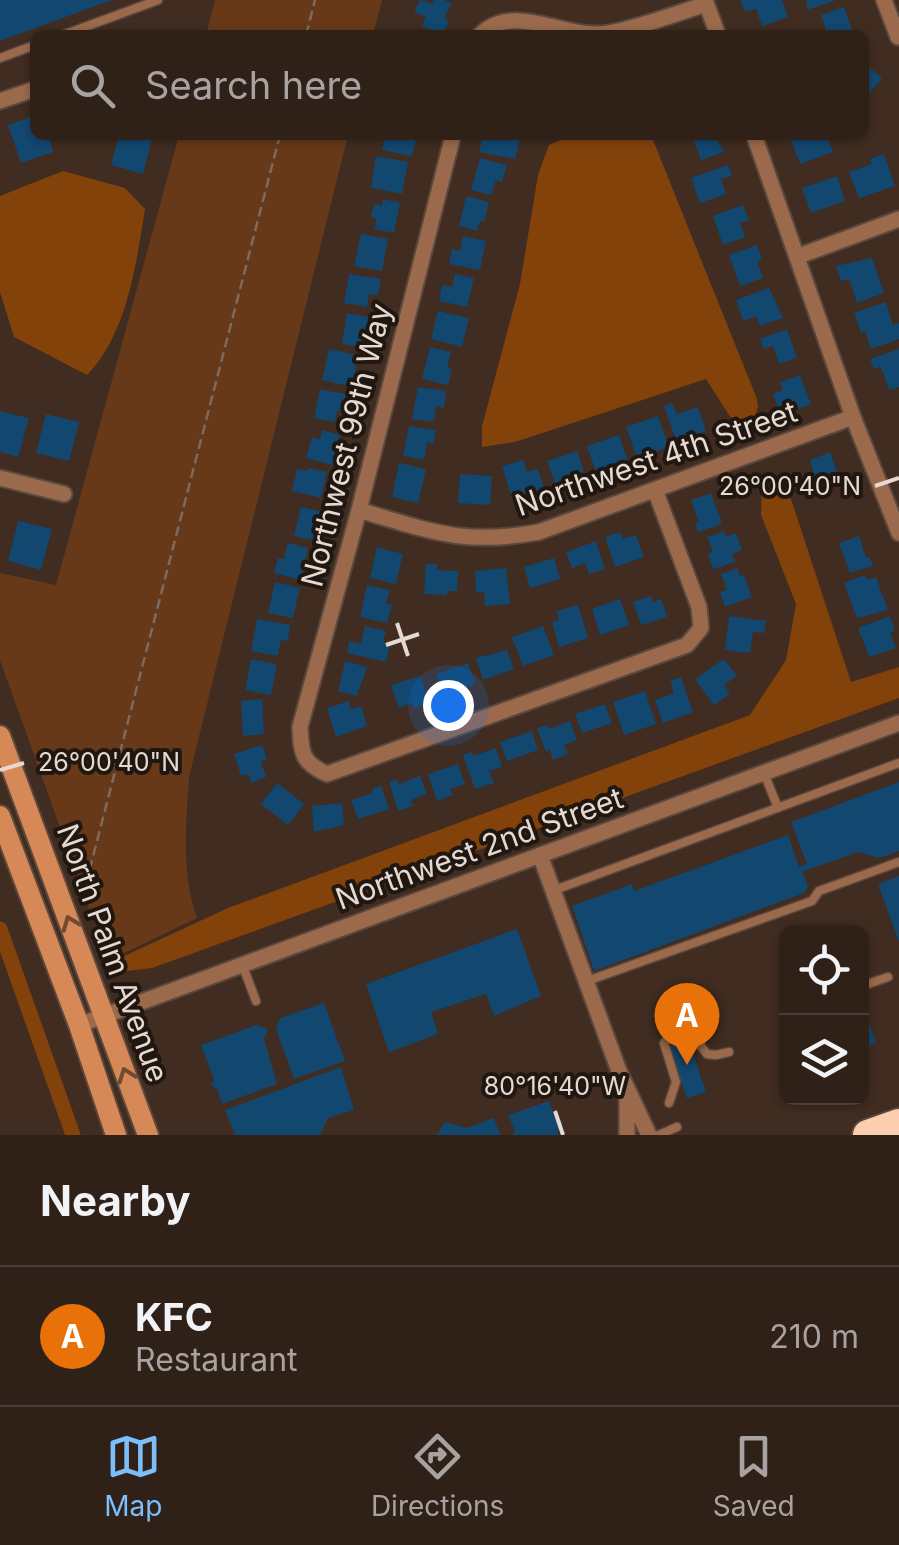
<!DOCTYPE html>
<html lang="en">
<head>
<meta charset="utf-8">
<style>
  :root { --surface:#302118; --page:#3c2e25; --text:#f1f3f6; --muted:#a8a3a2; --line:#4b3e37; --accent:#7cbef9 }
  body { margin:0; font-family:Inter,sans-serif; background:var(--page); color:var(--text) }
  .controls { position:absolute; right:30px; bottom:30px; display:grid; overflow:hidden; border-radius:15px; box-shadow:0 2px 8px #0004 }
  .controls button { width:90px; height:90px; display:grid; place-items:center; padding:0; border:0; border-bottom:2px solid var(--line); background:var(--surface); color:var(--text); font:50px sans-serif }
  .you { position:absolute; left:448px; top:705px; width:35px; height:35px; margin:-25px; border:8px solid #fff; border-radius:50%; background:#1a73e8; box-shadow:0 0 0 15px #1a73e833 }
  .badge { display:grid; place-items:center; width:65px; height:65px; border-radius:50%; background:var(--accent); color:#fff; font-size:32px; font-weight:700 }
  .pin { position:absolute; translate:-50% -82px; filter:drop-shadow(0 2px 5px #0008) }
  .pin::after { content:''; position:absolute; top:52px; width:35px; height:30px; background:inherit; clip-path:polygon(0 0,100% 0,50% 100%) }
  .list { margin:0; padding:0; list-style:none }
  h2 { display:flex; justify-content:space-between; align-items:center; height:130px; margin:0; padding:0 40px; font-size:42px }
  h2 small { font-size:32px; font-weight:400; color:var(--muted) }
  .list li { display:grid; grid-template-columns:65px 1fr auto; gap:30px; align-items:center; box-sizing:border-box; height:140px; padding:0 40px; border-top:2px solid var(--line) }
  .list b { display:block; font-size:38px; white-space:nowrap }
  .list p { margin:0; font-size:32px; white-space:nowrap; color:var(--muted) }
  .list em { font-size:32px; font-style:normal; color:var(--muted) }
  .icon { flex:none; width:55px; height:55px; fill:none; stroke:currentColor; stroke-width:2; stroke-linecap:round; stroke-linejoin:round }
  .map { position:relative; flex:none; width:899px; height:1135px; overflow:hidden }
  .search { position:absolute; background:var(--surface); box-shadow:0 2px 8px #0004; left:30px; right:30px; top:30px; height:110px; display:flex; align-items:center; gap:25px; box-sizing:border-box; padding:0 35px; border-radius:15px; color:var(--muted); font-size:38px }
  .sheet { height:270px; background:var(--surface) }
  nav { display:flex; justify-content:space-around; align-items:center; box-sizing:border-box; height:140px; border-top:2px solid var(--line); background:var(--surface); font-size:28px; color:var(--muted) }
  nav a { display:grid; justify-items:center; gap:5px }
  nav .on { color:var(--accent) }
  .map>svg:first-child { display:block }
  .green { fill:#673918 }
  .water { fill:#84420b }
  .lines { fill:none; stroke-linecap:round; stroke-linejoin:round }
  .canal { stroke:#84420b; stroke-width:15 }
  .building { fill:#124770 }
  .lane-casing { stroke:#5b483c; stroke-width:11 }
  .street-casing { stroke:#5b483c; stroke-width:19 }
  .secondary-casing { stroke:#5b483c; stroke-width:24 }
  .highway-casing { stroke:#5b483c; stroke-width:34 }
  .path { stroke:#7d6b61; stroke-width:2.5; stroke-dasharray:10 5; stroke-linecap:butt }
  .lane { stroke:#9b6a4c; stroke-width:8 }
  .street { stroke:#9b6a4c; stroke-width:15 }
  .secondary { stroke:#d68957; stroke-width:20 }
  .highway { stroke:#fdcdaf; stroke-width:30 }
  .oneway { stroke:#724a30 }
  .ticks { fill:none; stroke:#e6d9d1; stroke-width:4 }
  .labels { text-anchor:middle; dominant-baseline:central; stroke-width:8; stroke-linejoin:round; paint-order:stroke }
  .street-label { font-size:30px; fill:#e6d9d1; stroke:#201711 }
  .ticks-label { font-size:25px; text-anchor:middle; fill:#e6d9d1; stroke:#201711; stroke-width:8; stroke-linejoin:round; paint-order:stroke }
</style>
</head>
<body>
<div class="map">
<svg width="899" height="1135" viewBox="0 0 899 1135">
  <rect width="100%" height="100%" fill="#402c20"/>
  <!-- green -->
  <path class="green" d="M 215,0 L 382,0 L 373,35 L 206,35 Z
    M 179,135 L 348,135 L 189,777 C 186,824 181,873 197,918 L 108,961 L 0,660 L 0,573 L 56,585 Z"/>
  <!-- water -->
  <path class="water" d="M 572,135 L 651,135 L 757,399 L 758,407 L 749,436 L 729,415 L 706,379 L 515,442 L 482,447 L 482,426 L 520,284 L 538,175 L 549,145 Z
    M 63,171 L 125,188 L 145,209 C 136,265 127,334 87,375 L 14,337 L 0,292 L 0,196 Z
    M 762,476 L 791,499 L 851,682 L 899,667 L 899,698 L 152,968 L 126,971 L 122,957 L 228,908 L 750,715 L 786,660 L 796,604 L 761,515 Z"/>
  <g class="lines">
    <!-- canal -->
    <path class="canal" d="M 0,929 L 73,1135"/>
  </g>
  <!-- building -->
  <path class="building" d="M 0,0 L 112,0 L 0,41 Z
    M 420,0 L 432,3 L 434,0 L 444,0 L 452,3 L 444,18 L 449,21 L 442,35 L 422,26 L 426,17 L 414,12 Z
    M 740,0 L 782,0 L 788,17 L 762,26 L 756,9 L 745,12 Z
    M 807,0 L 834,0 L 834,1 L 807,10 Z
    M 844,7 L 854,35 L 828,35 L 821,15 Z
    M 864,63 L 882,78 L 864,100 Z
    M 35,115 L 35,135 L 49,135 L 53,152 L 21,163 L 8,125 Z
    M 119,135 L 153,135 L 143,174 L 111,165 Z
    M 385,135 L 417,135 L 412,156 L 382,150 Z
    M 483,135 L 521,135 L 515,159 L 479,152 Z
    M 692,135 L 714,135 L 724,152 L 701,160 Z
    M 789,135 L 826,135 L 833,152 L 800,164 Z
    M 884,154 L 895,186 L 859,198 L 849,172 L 872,164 L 870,159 Z
    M 376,156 L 408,162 L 402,194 L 371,188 Z
    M 480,158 L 507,165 L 502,182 L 496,180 L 491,195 L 471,190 Z
    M 728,165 L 732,176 L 721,179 L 726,194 L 700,203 L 691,178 Z
    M 837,176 L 845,201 L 811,213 L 802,188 Z
    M 466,196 L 489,202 L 484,222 L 480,221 L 477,231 L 459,226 Z
    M 383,199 L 400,203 L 394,233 L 374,229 L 377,218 L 371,217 L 374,204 L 382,206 Z
    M 743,205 L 749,220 L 740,223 L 745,237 L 723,245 L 713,216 Z
    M 361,234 L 388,239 L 382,271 L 354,266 Z
    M 463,236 L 486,241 L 480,270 L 449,264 L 452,249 L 460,251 Z
    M 757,245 L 762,260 L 757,262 L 763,278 L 740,286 L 729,255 Z
    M 872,258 L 884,293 L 857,303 L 849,279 L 841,281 L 836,266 Z
    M 349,274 L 381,279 L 378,295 L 369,294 L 367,307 L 344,303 Z
    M 455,274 L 474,278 L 467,307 L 439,301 L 442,285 L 452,287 Z
    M 769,288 L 783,318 L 760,326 L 756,316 L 743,321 L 736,300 Z
    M 886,302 L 893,325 L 899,323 L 899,339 L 871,349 L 865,331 L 861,333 L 854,313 Z
    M 438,311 L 469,318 L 462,347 L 431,339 Z
    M 347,313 L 368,317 L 363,348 L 342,344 Z
    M 787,329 L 797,358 L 779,364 L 773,346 L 764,349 L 760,339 Z
    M 430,347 L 451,352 L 447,368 L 452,369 L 448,385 L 422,379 Z
    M 329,349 L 357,355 L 353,387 L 322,380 Z
    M 899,349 L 899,387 L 889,390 L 881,367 L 874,369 L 870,359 Z
    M 800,375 L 811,404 L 781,415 L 773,394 L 783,390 L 780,382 Z
    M 418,387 L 446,391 L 444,408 L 436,406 L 434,422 L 412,419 Z
    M 320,389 L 349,395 L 346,412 L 337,411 L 335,422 L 314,418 Z
    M 672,403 L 677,414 L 698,407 L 706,431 L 686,438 L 687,442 L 678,446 L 664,406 Z
    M 0,411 L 29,418 L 18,457 L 0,452 Z
    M 46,414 L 79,422 L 69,461 L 36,453 Z
    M 658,416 L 669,447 L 637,458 L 626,427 Z
    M 409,426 L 436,430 L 433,444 L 427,442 L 424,460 L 403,456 Z
    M 322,430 L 340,435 L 332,465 L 306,458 L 312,437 L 320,439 Z
    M 619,435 L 628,461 L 596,472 L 587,446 Z
    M 577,451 L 584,471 L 570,476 L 573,483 L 557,489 L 547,461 Z
    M 830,452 L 841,483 L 810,494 L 804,477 L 814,474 L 810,460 Z
    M 523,460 L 527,472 L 538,469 L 544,488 L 523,495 L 524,499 L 513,502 L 502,466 Z
    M 399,463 L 426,469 L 418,503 L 392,497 Z
    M 308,468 L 327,472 L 321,498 L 292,491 L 297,469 L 308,471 Z
    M 460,474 L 492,476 L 490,505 L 458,503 Z
    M 711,493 L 722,524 L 698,532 L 695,524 L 699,522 L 691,500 Z
    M 301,507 L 320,511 L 314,540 L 294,536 Z
    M 18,521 L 52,529 L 41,570 L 8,561 Z
    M 724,531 L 726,537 L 736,533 L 742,550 L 732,554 L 735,562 L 713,569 L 708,554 L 713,552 L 707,537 Z
    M 620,532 L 623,539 L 636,535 L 644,557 L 615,567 L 605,537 Z
    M 859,536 L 866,558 L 870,557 L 873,566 L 850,573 L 839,543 Z
    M 596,541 L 605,569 L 589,574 L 585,563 L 572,568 L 566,552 Z
    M 288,543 L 308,548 L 301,580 L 274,573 L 278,558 L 284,559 Z
    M 377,547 L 403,554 L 396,584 L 370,578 Z
    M 554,558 L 560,579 L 530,588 L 524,567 Z
    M 426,564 L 437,564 L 437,570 L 458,571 L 457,591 L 447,591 L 447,595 L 424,594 Z
    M 506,568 L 510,604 L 485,606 L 484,592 L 476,593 L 475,571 Z
    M 737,568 L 740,576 L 744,575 L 752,597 L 725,607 L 720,592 L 727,590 L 721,574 Z
    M 865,575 L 867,580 L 876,577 L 888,610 L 857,618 L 844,583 Z
    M 275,582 L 300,588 L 293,618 L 268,613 Z
    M 367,585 L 390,590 L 386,604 L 392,605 L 387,623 L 360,617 Z
    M 651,596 L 653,602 L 661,599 L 667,617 L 641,625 L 633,602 Z
    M 620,599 L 629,625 L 600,635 L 592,609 Z
    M 578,605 L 588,638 L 559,647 L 552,622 L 559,620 L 557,611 Z
    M 729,616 L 766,621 L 764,633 L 753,632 L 750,653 L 725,650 Z
    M 890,616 L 895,631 L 890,633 L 896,648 L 869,657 L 858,628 Z
    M 257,619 L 290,625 L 288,641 L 281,640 L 278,656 L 251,651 Z
    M 365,626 L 386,631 L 383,642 L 390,644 L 386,662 L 347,653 L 349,641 L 361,644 Z
    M 543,626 L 554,655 L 523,666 L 512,637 Z
    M 507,650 L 514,669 L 483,680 L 476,658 Z
    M 251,659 L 277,664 L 271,695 L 245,690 Z
    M 724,659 L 737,676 L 724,685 L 730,694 L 714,705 L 695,679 Z
    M 345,661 L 367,667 L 357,696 L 338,691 Z
    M 468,663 L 475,684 L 444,695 L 437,674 Z
    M 420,676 L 429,703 L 414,708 L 412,703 L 399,708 L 391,685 Z
    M 681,677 L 693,712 L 663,723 L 655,700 L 674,693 L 670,681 Z
    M 645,691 L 656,724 L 624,735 L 613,702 Z
    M 262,699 L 264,734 L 243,736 L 241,701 Z
    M 349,701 L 351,709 L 361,706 L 367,726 L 336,737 L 327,708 Z
    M 605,704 L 612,723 L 582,733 L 575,714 Z
    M 570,721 L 577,740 L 564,745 L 568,754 L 553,760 L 550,750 L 546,752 L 537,728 L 547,725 L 548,729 Z
    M 532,731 L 538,750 L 507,761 L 500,742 Z
    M 262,745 L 267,759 L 261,761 L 266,777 L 251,783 L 248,774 L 241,776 L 234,754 Z
    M 496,748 L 502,767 L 489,771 L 494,783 L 475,789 L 463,755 L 472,752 L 473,756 Z
    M 458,764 L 465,784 L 450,789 L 453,795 L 437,801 L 428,774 Z
    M 420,776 L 427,794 L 411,800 L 413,806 L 398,811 L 389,782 L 397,779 L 398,784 Z
    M 899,782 L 899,851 L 879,858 L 858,852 L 802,872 L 808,886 L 804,893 L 594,971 L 572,906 L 632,884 L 634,891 L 788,835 L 799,867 L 807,864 L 791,822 Z
    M 277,783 L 304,804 L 288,825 L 261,804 Z
    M 381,786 L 389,809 L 358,819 L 351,800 L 373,793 L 372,789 Z
    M 342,803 L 344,825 L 314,832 L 312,806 Z
    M 899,876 L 899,942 L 878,884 Z
    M 517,929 L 541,996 L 494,1016 L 486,994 L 431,1012 L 438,1034 L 389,1052 L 366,984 Z
    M 862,1002 L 876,1043 L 862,1048 Z
    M 324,1003 L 345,1061 L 294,1079 L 276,1029 L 280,1018 Z
    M 257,1025 L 268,1029 L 264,1039 L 277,1084 L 222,1104 L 217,1089 L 211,1085 L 214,1079 L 201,1045 Z
    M 688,1040 L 706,1092 L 687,1098 L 669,1046 Z
    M 341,1067 L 354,1110 L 328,1118 L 320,1135 L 235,1135 L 225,1110 Z
    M 549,1101 L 555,1118 L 563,1121 L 557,1131 L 559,1135 L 512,1135 L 515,1131 L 508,1115 Z
    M 494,1118 L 500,1135 L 437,1135 L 445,1122 L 467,1128 Z"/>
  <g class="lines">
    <defs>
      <path id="lane" d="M 63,35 L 158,0
        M 0,58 L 35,45
        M 764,773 L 778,808
        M 552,891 L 899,763
        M 242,964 L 256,1001
        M 587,981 L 812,901 L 819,891 L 899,862
        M 862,986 L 888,977
        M 669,1103 L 676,1082 L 664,1043 L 674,1032 L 691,1033 L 707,1054 L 716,1055 L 729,1052
        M 659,1135 L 677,1127"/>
      <path id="street" d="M 705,0 L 718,35
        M 884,0 L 898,37
        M 480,35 C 515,0 565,41 609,33 C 641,27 675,14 706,4
        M 0,101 L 35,89
        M 453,135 L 359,510 L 300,727 C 301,753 302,763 327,774 L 687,645 L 701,628 L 699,607 L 655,490
        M 754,135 L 853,417 L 899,533
        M 799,256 L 899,219
        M 0,478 L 64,494
        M 359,510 C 430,531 463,546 539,532 L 853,417
        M 540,855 L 619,1071 L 649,1135
        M 79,1025 L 899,723
        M 627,1135 L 627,1091"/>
      <path id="secondary" d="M 0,736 L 148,1135
        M 0,816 L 79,1025 L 116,1135"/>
      <path id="highway" d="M 868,1135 L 899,1124"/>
    </defs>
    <!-- lane casing -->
    <use href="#lane" class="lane-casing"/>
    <!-- street casing -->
    <use href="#street" class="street-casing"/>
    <!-- secondary casing -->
    <use href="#secondary" class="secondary-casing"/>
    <!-- highway casing -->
    <use href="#highway" class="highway-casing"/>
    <!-- path -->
    <path class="path" d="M 306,35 L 315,0
      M 82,899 L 280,135"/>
    <!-- lane -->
    <use href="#lane" class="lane"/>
    <!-- street -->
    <use href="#street" class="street"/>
    <!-- secondary -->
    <use href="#secondary" class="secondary"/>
    <!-- highway -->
    <use href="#highway" class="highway"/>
  </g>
  <!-- one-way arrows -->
  <defs><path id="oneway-chevron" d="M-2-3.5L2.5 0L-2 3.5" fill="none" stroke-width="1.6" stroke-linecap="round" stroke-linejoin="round" transform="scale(2.5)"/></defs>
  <g class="oneway">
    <use href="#oneway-chevron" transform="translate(70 923) rotate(-111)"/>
    <use href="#oneway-chevron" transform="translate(126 1075) rotate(-110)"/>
  </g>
  <!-- ticks -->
  <path class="ticks" d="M 875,486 L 899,478M 397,623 L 408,656M 386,645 L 419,634M 0,770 L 24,763M 555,1111 L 563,1135"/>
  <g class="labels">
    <!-- street labels -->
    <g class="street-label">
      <text transform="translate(346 445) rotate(-76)">Northwest 99th Way</text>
      <text transform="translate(656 458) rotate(-19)">Northwest 4th Street</text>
      <text transform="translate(479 848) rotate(-20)">Northwest 2nd Street</text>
      <text transform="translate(113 953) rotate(70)">North Palm Avenue</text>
    </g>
  </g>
  <g class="ticks-label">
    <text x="790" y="495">26°00'40"N</text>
    <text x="109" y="771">26°00'40"N</text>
    <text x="555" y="1095">80°16'40"W</text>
  </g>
</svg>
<div class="controls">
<button><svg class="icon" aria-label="locate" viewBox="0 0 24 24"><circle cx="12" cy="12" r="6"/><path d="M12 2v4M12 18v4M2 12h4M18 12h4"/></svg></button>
<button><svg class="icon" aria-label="layers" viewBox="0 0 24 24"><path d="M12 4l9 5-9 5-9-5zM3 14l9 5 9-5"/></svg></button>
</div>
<div class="you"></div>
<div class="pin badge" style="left:687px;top:1065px;background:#e8710a">A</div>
<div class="search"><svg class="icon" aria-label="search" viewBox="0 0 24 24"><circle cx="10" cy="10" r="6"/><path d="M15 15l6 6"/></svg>Search here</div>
</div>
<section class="sheet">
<h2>Nearby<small></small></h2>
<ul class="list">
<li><span class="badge" style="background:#e8710a">A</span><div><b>KFC</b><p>Restaurant</p></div><em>210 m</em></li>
</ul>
</section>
<nav>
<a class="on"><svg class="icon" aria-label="map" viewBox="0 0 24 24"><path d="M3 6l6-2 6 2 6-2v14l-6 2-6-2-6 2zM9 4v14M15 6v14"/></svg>Map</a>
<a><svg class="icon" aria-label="directions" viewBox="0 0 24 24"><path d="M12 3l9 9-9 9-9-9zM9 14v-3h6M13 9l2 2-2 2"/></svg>Directions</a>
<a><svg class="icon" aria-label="saved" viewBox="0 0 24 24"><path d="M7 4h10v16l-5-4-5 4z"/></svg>Saved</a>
</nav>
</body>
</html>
